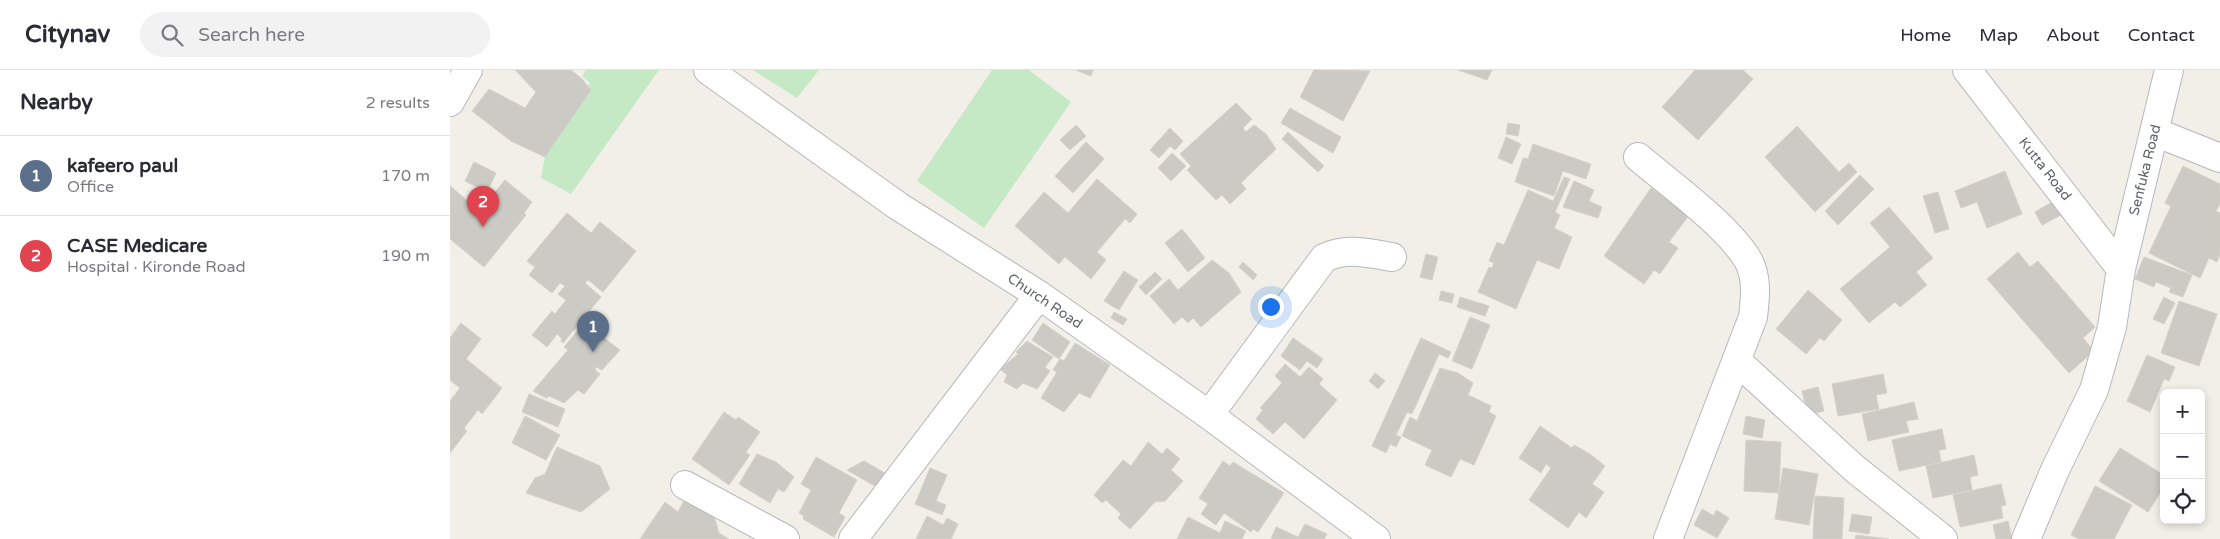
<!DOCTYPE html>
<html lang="en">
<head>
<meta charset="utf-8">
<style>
  :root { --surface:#fff; --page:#f2f2f3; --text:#2b2b33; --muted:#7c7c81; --line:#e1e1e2; --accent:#111827 }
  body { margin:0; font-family:"Varela Round",sans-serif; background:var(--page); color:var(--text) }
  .controls { position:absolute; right:15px; bottom:15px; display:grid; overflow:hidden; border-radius:8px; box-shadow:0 2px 8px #0003 }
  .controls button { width:45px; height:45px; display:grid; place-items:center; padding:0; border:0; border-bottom:1px solid var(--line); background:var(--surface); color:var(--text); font:25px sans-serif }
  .you { position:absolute; left:820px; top:236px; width:18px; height:18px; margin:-12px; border:4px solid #fff; border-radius:50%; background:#1a73e8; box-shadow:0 0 0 8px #1a73e833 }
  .badge { display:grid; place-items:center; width:32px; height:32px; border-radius:50%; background:var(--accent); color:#fff; font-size:16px; font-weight:700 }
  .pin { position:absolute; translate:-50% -41px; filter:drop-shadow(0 1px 2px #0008) }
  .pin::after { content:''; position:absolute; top:26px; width:18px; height:15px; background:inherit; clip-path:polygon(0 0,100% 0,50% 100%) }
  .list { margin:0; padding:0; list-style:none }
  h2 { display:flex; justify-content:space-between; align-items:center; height:65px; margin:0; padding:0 20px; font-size:21px }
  h2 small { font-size:16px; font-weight:400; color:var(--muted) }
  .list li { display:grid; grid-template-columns:32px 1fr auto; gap:15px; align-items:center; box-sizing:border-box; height:80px; padding:0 20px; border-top:1px solid var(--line) }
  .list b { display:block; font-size:19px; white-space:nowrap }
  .list p { margin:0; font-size:16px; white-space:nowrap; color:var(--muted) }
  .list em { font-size:16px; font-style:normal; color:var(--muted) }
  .icon { flex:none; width:28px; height:28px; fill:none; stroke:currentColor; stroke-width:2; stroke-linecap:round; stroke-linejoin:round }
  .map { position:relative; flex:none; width:1770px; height:469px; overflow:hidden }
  header { display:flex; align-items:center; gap:30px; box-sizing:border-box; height:70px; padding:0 25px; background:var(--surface); border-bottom:1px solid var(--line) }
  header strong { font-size:24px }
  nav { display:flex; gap:28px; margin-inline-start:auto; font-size:18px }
  .search { width:350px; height:45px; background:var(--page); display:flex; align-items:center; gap:12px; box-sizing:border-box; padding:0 18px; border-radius:28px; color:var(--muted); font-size:19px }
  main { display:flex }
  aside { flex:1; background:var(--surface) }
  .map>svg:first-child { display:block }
  .green { fill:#c5e8c5 }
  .building { fill:#cccac5; stroke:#d6d1c6 }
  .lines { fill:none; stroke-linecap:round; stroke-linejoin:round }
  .minor-casing { stroke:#b5b8bc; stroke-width:30 }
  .minor { stroke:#fff; stroke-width:28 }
  .labels { text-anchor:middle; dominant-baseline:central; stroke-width:5; stroke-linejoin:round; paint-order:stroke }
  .street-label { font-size:14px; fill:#5f6368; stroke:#fff }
</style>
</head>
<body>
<header>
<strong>Citynav</strong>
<div class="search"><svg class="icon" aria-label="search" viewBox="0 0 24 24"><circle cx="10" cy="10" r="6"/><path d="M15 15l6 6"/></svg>Search here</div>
<nav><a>Home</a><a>Map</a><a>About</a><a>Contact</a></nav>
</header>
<main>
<aside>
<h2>Nearby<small>2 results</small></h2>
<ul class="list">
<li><span class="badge" style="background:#5c6f8a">1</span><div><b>kafeero paul</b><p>Office</p></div><em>170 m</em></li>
<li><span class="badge" style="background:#e0444e">2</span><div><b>CASE Medicare</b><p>Hospital · Kironde Road</p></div><em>190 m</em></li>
</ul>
</aside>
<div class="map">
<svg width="1770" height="469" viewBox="0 0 1770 469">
  <rect width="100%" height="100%" fill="#f1efe8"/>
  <!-- green -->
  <path class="green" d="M 136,0 L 209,0 L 121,124 L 91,108 L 95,87 L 140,13 L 132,6 Z
    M 303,0 L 369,0 L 347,28 Z
    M 542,0 L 579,0 L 621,32 L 534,158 L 467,111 Z"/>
  <!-- building -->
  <path class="building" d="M 65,0 L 121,0 L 132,9 L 141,20 L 95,87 L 61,71 L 22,41 L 39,19 L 75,38 L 86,22 Z
    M 626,0 L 643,0 L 641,6 Z
    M 864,0 L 920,1 L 893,51 L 850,27 Z
    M 1008,0 L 1042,0 L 1037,10 Z
    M 1245,0 L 1293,0 L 1303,9 L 1248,70 L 1212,37 Z
    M 786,33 L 802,49 L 793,58 L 796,62 L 804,55 L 816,64 L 826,79 L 791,113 L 796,119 L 780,134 L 772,125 L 766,130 L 737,100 L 741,96 L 730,84 Z
    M 840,38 L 891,67 L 883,83 L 831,53 Z
    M 1058,53 L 1070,55 L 1068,66 L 1056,64 Z
    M 626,55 L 636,66 L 620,80 L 610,70 Z
    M 1347,56 L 1389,102 L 1399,93 L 1407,102 L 1365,142 L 1315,87 Z
    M 720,58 L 733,71 L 725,80 L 720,76 L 709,88 L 700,80 Z
    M 838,62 L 874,96 L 868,102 L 832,69 Z
    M 1056,67 L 1071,74 L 1062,94 L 1048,88 Z
    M 636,72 L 654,89 L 623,123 L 605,106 Z
    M 1083,74 L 1141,94 L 1136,109 L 1113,101 L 1104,126 L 1065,112 L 1073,88 L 1078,89 Z
    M 722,83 L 736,96 L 721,111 L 708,98 Z
    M 24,92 L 46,103 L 37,122 L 15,111 Z
    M 1733,96 L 1770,114 L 1770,134 L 1766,141 L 1770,143 L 1770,185 L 1767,192 L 1759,188 L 1750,208 L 1699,183 L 1721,136 L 1715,133 Z
    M 1555,101 L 1572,144 L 1537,158 L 1527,132 L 1511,138 L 1505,121 Z
    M 1410,105 L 1424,119 L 1388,155 L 1375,141 Z
    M 1114,107 L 1120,109 L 1105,142 L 1110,145 L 1104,158 L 1122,167 L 1109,199 L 1087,190 L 1066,239 L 1028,222 L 1039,197 L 1042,198 L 1044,193 L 1039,191 L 1047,172 L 1054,175 L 1078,120 L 1103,131 Z
    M 647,109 L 687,144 L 680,153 L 675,149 L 647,182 L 656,190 L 641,209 L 615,187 L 609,194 L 565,156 L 594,122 L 618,143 Z
    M 55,110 L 82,132 L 74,143 L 76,145 L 34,197 L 0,169 L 0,116 L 19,132 L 27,121 L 38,131 Z
    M 1124,111 L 1144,120 L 1139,131 L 1152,137 L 1148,148 L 1113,137 Z
    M 1201,118 L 1239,145 L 1219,172 L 1228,178 L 1210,204 L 1204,200 L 1194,214 L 1154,186 Z
    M 1488,122 L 1499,159 L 1485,163 L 1473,126 Z
    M 1604,131 L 1611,145 L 1592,155 L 1585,142 Z
    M 1439,137 L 1483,188 L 1466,202 L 1477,215 L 1450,237 L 1445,232 L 1419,253 L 1390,219 L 1440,177 L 1420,153 Z
    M 117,143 L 141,163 L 150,152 L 186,181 L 153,222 L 138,210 L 135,213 L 151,227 L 113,273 L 111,271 L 112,269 L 107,264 L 97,277 L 82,265 L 102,241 L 105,244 L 116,230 L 108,224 L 115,216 L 110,213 L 102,223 L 79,205 L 85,197 L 77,191 Z
    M 732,159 L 755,188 L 738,202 L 715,173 Z
    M 1568,182 L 1580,197 L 1588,191 L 1645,257 L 1633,268 L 1644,281 L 1619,303 L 1537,209 Z
    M 976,184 L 988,187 L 982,210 L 970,207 Z
    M 1694,187 L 1742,205 L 1733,227 L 1719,222 L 1721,218 L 1706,212 L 1704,217 L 1685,209 Z
    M 762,190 L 779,203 L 791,222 L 751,257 L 743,248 L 738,253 L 732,247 L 724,254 L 700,226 L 719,209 L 728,220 Z
    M 793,192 L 807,205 L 803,210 L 789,197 Z
    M 674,201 L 688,210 L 669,240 L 654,231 Z
    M 705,202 L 712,209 L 696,225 L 689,217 Z
    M 1358,220 L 1392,250 L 1374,271 L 1370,268 L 1356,284 L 1326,259 Z
    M 991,221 L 1004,224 L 1002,233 L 989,230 Z
    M 1010,227 L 1039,236 L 1035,246 L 1007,237 Z
    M 1714,227 L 1725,233 L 1714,254 L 1703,249 Z
    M 1729,231 L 1767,244 L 1749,296 L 1711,283 Z
    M 664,242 L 677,249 L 673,255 L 661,248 Z
    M 1020,247 L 1040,255 L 1022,299 L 1002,291 Z
    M 11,253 L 31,269 L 16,289 L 52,318 L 32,344 L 28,340 L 14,358 L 17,361 L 0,383 L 0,331 L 10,318 L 0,310 L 0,268 Z
    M 134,253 L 170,280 L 152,300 L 146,297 L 145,300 L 150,304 L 134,324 L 128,320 L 114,333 L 99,326 L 96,328 L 83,321 L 118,280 L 114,277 Z
    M 593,253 L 620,272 L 609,289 L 582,270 Z
    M 843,268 L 873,289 L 867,298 L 857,291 L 850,300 L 831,286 Z
    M 971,268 L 1001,282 L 998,288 L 989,284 L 962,344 L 957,342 L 946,365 L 951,367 L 946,377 L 940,374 L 936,383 L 922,376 Z
    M 577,271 L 603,287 L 595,297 L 600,301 L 587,319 L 573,313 L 567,319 L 554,312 L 557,305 L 550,299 L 568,284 L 566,282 Z
    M 625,273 L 660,295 L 640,328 L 629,323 L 614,342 L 591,328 L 607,302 L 603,300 L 610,289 L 614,291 Z
    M 1697,285 L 1725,297 L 1719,311 L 1714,309 L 1700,342 L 1677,331 Z
    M 835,294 L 850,307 L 859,297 L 873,309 L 869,314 L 887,330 L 854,369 L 835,352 L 823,364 L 806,349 L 813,340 L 810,338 L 832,313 L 825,306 Z
    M 990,298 L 1008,303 L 1023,313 L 1018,325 L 1041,336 L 1039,342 L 1046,346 L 1024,395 L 1010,389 L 1001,407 L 975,395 L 982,380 L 952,366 L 960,347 L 967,351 Z
    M 925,303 L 935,311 L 928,319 L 919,311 Z
    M 1433,304 L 1437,323 L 1426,325 L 1429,339 L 1388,346 L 1382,314 Z
    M 1368,317 L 1374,341 L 1358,345 L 1352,321 Z
    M 79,324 L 115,339 L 108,357 L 72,342 Z
    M 1464,332 L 1468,349 L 1456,351 L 1459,362 L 1418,371 L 1412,344 Z
    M 274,342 L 286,350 L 288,347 L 310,362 L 296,382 L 300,385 L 279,415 L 242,389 Z
    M 75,346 L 110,365 L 96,390 L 62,373 Z
    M 1296,346 L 1315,350 L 1312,368 L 1293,364 Z
    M 1090,356 L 1122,378 L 1124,375 L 1140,384 L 1155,396 L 1142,414 L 1154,422 L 1136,448 L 1129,442 L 1118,458 L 1079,430 L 1101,398 L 1096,394 L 1091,403 L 1069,388 Z
    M 1492,359 L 1496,379 L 1489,380 L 1491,392 L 1449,401 L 1442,370 Z
    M 1296,370 L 1331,372 L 1329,423 L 1294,421 Z
    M 698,372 L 712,384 L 717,378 L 730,389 L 721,400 L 733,411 L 715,431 L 705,432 L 680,459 L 668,448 L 671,444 L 656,430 L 652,433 L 644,425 L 673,390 L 681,396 Z
    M 107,377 L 150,396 L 160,419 L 131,442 L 76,423 L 85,408 L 95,404 Z
    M 1670,378 L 1714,405 L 1714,417 L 1698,442 L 1649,411 Z
    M 307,384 L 326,392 L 344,407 L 334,422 L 328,419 L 320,433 L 289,414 Z
    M 1524,385 L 1528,405 L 1520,407 L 1522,420 L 1483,428 L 1476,396 Z
    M 366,387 L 407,410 L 389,443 L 395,447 L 384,467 L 353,449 L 354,446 L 349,443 L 361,420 L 351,414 Z
    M 414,391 L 440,406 L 430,419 L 397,400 Z
    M 773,391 L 780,396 L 783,392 L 834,423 L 808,462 L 803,459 L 801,462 L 774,443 L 766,455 L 751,444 L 758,434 L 749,428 Z
    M 480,398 L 497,405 L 486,431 L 496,435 L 492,445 L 465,434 Z
    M 1333,398 L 1368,404 L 1359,455 L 1325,449 Z
    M 1551,414 L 1556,435 L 1551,436 L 1553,448 L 1510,457 L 1503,425 Z
    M 1645,416 L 1682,435 L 1664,469 L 1629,469 L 1621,465 Z
    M 237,425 L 262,440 L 269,463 L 279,469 L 190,469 L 215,432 L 228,442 Z
    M 1365,426 L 1394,428 L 1392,469 L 1363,469 Z
    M 1252,439 L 1264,446 L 1266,440 L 1279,448 L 1267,468 L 1244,455 Z
    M 1402,444 L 1422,447 L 1419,464 L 1399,461 Z
    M 477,446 L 493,455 L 497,448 L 508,454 L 501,469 L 466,469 Z
    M 738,447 L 770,463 L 775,451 L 796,461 L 792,469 L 727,469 Z
    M 1558,451 L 1562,469 L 1546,469 L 1543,455 Z
    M 855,454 L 877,464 L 874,469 L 821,469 L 826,457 L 848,467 Z
    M 1406,465 L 1439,469 L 1405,469 Z"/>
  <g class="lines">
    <defs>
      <path id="minor" d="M 258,0 L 448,136 L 589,225 L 759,345 L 926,469
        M 1517,0 L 1671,199
        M 0,32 L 18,0
        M 1705,62 L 1770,88
        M 1188,87 C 1220,114 1278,156 1298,190 C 1308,208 1305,229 1303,247 L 1218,469
        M 1287,291 L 1405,399 L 1493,469
        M 759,345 L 874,188 C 896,177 918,183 942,187
        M 235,415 L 335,469
        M 403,469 L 589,225
        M 1576,469 L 1605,400 L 1644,320 L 1662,257 L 1671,199 L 1719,0"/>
    </defs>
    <!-- minor casing -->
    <use href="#minor" class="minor-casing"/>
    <!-- minor -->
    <use href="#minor" class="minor"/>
  </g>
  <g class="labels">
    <!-- street labels -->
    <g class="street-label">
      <text transform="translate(1595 99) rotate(52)">Kutta Road</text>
      <text transform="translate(1695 100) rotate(-76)">Senfuka Road</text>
      <text transform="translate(595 231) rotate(34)">Church Road</text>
    </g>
  </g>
</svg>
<div class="controls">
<button>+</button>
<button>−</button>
<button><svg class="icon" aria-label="locate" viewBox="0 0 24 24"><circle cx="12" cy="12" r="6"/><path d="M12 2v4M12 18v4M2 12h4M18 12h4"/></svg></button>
</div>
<div class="you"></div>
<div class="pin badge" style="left:143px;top:282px;background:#5c6f8a">1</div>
<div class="pin badge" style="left:33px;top:157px;background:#e0444e">2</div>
</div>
</main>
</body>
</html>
